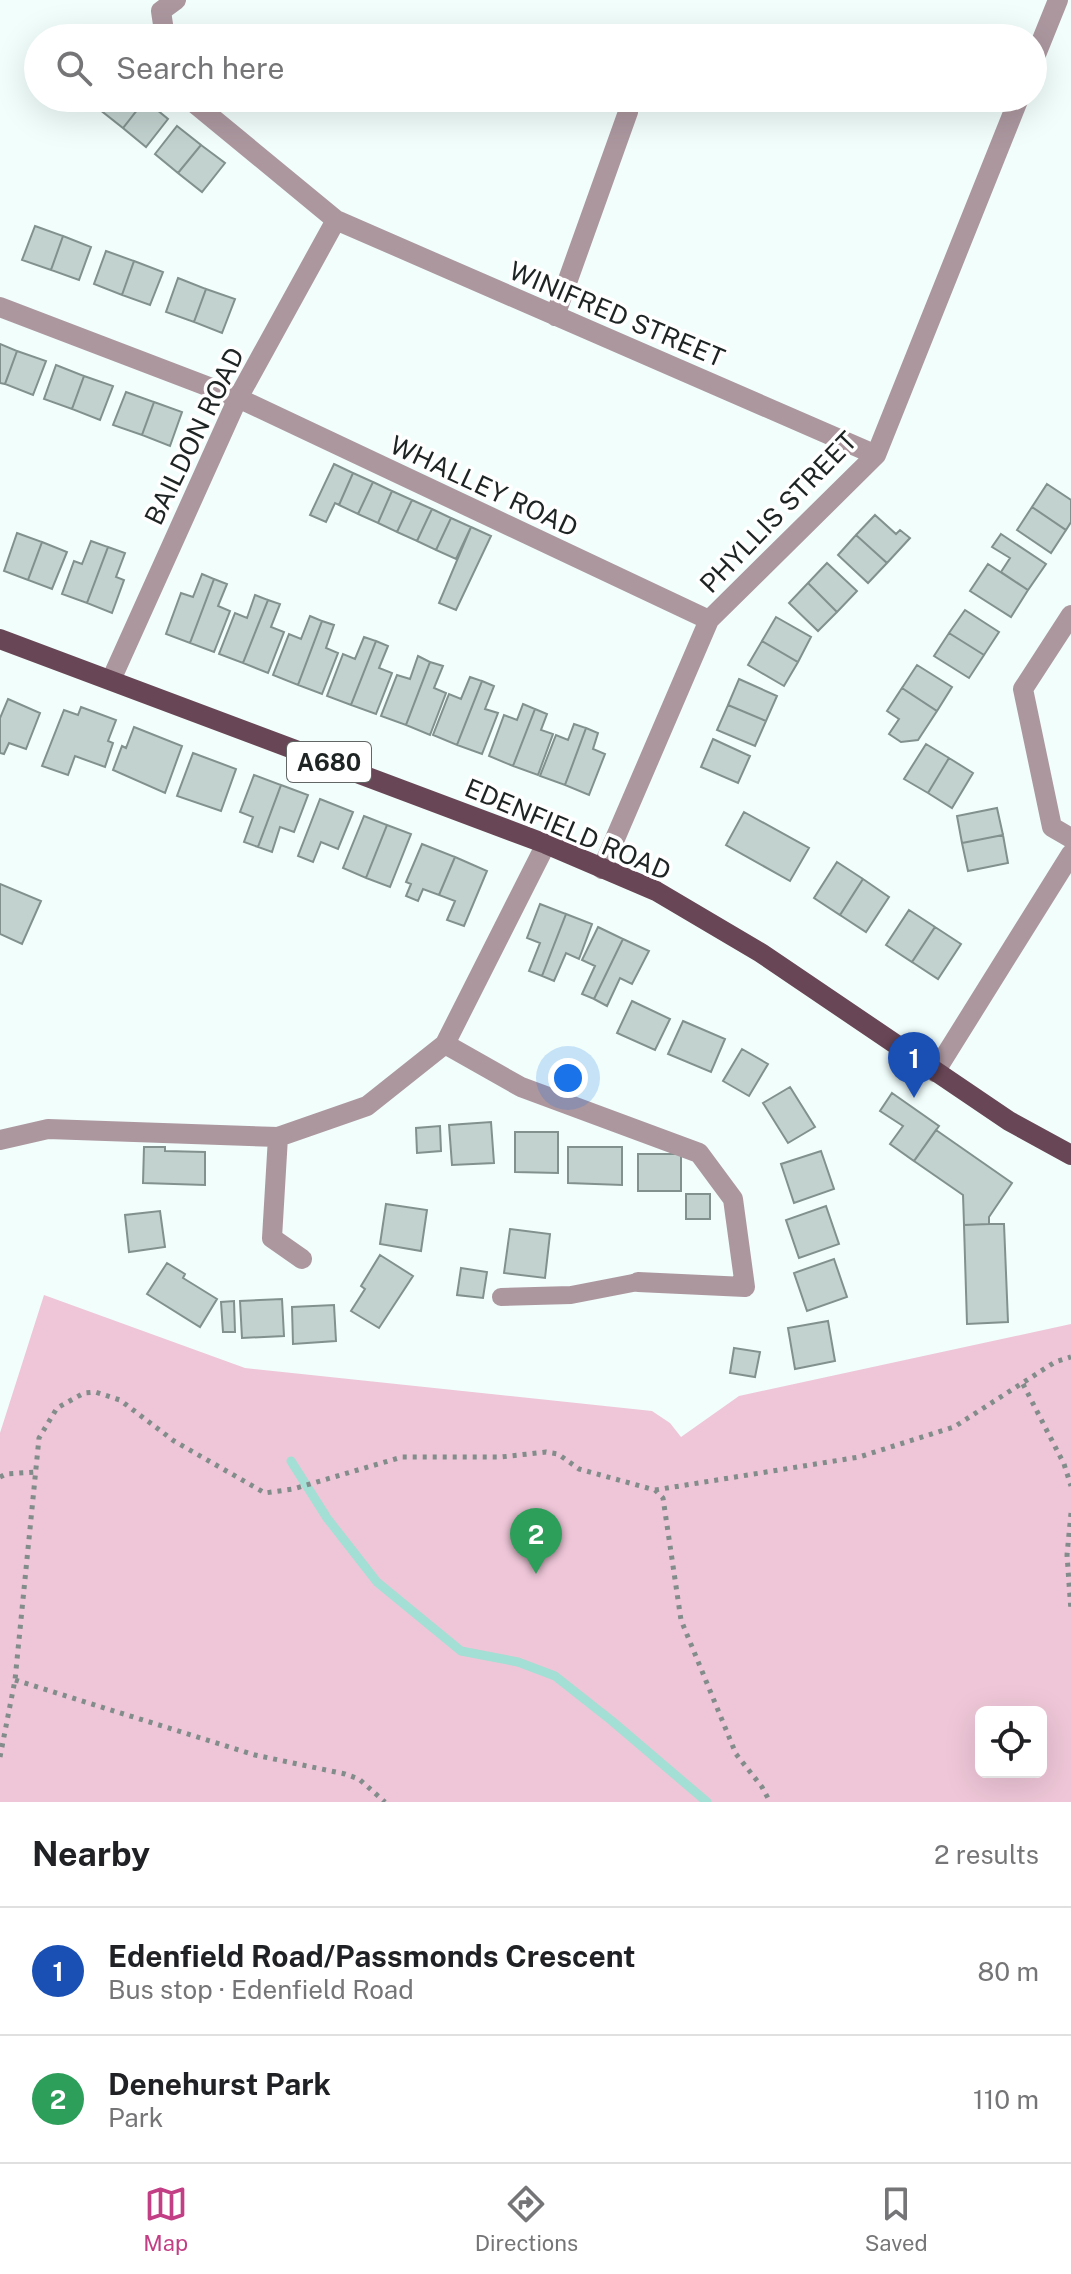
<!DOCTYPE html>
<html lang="en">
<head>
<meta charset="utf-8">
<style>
  :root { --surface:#fff; --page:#f6f6f6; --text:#202124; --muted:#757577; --line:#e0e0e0; --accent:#c23f85 }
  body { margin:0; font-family:"Public Sans",sans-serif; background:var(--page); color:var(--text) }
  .controls { position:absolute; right:24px; bottom:24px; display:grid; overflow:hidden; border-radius:12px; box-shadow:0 8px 32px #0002 }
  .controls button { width:72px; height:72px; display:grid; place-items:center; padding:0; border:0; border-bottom:2px solid var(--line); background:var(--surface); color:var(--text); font:40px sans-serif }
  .you { position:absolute; left:568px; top:1078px; width:28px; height:28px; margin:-20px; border:6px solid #fff; border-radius:50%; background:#1a73e8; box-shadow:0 0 0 12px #1a73e833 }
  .badge { display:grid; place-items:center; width:52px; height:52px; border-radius:50%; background:var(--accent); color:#fff; font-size:26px; font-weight:700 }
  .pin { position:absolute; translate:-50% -66px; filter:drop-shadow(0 2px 4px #0008) }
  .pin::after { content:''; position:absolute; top:42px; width:28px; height:24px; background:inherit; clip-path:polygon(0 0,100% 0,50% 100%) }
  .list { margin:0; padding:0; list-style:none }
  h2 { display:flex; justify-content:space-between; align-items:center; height:104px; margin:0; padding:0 32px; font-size:34px }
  h2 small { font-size:26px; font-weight:400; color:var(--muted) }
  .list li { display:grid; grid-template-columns:52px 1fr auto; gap:24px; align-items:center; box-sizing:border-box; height:128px; padding:0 32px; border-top:2px solid var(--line) }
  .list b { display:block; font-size:30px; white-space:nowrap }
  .list p { margin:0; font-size:26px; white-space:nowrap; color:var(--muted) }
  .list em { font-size:26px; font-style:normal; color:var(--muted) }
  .icon { flex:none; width:44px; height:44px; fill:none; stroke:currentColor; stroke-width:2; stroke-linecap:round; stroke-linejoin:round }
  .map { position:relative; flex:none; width:1071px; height:1802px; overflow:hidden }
  .search { position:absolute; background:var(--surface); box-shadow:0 8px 32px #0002; left:24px; right:24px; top:24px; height:88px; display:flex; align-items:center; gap:20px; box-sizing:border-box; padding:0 28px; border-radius:44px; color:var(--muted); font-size:30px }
  .sheet { height:360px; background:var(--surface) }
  nav { display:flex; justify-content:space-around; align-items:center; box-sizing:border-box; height:112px; border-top:2px solid var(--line); background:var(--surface); font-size:22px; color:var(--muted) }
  nav a { display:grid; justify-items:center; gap:4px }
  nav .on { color:var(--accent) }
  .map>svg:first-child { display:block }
  .green { fill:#eec6d7; fill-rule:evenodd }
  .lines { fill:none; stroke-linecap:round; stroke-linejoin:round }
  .stream { stroke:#a3dfd4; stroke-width:9 }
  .building { fill:#c2d2cf; stroke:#82918e; stroke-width:2 }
  .path { stroke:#828c8a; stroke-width:5; stroke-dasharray:4 6; stroke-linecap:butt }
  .lane { stroke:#ac979f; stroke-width:18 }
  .street { stroke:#ac979f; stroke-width:20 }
  .primary { stroke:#694655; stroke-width:20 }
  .labels { text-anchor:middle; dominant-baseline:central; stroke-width:7; stroke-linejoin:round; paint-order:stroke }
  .shield { fill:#fff; stroke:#626665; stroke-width:2 }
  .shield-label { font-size:24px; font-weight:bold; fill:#1e2423 }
  .street-label { font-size:26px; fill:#1e2423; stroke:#fff }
</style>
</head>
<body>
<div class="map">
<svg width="1071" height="1802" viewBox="0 0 1071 1802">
  <rect width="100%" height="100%" fill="#f1fefc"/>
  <!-- green -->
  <path class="green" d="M 44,1295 L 245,1368 L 652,1411 L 670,1423 L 681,1437 L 739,1396 L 1071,1324 L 1071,1802 L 0,1802 L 0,1433 ZM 1041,1712 L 1041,1772 L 981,1772 L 981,1712 Z"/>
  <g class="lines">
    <!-- stream -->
    <path class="stream" d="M 291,1461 L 327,1518 L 377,1582 L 461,1651 L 518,1662 L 555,1676 L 612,1721 L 707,1802"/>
  </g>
  <!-- building -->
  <path class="building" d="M 108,98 L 142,98 L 145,100 L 123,128 L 99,109 Z
    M 145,100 L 168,119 L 146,147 L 123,128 Z
    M 177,126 L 201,145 L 178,173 L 155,154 Z
    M 201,145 L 225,163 L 202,192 L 178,173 Z
    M 35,226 L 63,236 L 51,270 L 22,260 Z
    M 63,236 L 91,247 L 79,280 L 51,270 Z
    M 106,251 L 134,261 L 122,295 L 94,284 Z
    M 134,261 L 163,272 L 150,305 L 122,295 Z
    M 178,278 L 206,289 L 194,322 L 166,312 Z
    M 206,289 L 235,299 L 222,333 L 194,322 Z
    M 0,344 L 17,351 L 5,384 L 0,383 Z
    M 17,351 L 46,361 L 33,395 L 5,384 Z
    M 56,365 L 84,376 L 72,409 L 44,399 Z
    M 84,376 L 113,386 L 100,420 L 72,409 Z
    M 126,392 L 154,402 L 142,435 L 113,425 Z
    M 154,402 L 182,412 L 170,446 L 142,435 Z
    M 334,464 L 353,473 L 339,505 L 335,503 L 326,522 L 310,515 Z
    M 353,473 L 373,482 L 358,514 L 339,505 Z
    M 373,482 L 392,491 L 378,523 L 358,514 Z
    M 1047,484 L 1071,500 L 1071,522 L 1066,530 L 1032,507 Z
    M 392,491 L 412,500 L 397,532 L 378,523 Z
    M 412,500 L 432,509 L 417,541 L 397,532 Z
    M 1032,507 L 1066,530 L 1051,553 L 1017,530 Z
    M 432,509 L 451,518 L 436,550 L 417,541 Z
    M 875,515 L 896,534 L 900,530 L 910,538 L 887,563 L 856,535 Z
    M 451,518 L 471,527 L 456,559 L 436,550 Z
    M 471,527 L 491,536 L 456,610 L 439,603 Z
    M 17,533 L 42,542 L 28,580 L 4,571 Z
    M 1001,534 L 1046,564 L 1028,590 L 1001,572 L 1010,558 L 992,547 Z
    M 856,535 L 887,563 L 868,583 L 838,555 Z
    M 91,541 L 108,547 L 87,603 L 62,594 L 74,561 L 82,564 Z
    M 42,542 L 67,552 L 52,589 L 28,580 Z
    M 108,547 L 125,553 L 116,577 L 124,580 L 112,613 L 87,603 Z
    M 827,563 L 857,591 L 837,612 L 808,583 Z
    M 988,564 L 1028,590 L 1011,617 L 970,591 Z
    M 202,574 L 214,579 L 190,643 L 166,634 L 181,593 L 193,597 Z
    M 214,579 L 227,584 L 218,606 L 230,611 L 214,652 L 190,643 Z
    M 808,583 L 837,612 L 818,631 L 789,603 Z
    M 255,595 L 268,600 L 243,663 L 219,654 L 235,613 L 247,618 Z
    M 268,600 L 280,604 L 271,627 L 284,632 L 268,673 L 243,663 Z
    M 965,610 L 999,632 L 984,655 L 949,633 Z
    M 310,616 L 322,621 L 298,685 L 273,675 L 289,634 L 301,639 Z
    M 776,617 L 811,637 L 798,662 L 762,641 Z
    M 322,621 L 334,625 L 326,648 L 338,653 L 322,694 L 298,685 Z
    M 949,633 L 984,655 L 969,678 L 934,656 Z
    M 364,637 L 376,641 L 351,705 L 327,696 L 343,654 L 355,659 Z
    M 376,641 L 388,646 L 379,668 L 392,673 L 376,714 L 351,705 Z
    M 762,641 L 798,662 L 784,686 L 748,665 Z
    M 418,656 L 430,662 L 406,725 L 381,716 L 397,675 L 410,679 Z
    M 430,662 L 443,666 L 434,688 L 446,693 L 430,735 L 406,725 Z
    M 917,665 L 952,687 L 937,711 L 902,688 Z
    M 470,677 L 482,681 L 457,745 L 433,735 L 449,694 L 461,699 Z
    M 739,679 L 777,696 L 766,721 L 728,705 Z
    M 482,681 L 494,686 L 485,709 L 498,713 L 482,754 L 457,745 Z
    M 902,688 L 937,711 L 918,740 L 901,742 L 889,734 L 899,719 L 887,711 Z
    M 8,699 L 40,713 L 26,749 L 9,743 L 4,754 L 0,753 L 0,718 Z
    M 523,704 L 535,709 L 513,766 L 489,756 L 504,715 L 517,720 Z
    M 728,705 L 766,721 L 755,746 L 717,730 Z
    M 81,707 L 116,720 L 108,741 L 113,743 L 105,767 L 75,756 L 68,775 L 42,766 L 64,710 L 78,715 Z
    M 535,709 L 547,714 L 541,730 L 553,734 L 538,775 L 513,766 Z
    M 574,724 L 586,728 L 565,785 L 540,776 L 556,735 L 568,740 Z
    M 134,727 L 182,746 L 165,793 L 113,770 L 122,746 L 126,748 Z
    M 586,728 L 598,733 L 593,749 L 605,754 L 589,795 L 565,785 Z
    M 713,739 L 750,756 L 738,783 L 701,767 Z
    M 926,744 L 949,758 L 928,793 L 904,779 Z
    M 193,753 L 236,769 L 221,811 L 177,796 Z
    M 949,758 L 973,773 L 952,808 L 928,793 Z
    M 254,775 L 281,785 L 258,847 L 244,842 L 253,817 L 240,812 Z
    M 281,785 L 308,795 L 294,832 L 280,827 L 272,852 L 258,847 Z
    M 320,799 L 353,812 L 338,849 L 321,842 L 313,862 L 298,856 Z
    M 997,808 L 1003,835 L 962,843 L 957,816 Z
    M 744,812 L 809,848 L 790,881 L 726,845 Z
    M 364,816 L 387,825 L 366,878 L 343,868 Z
    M 387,825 L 411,834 L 390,887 L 366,878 Z
    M 1003,835 L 1008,863 L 968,871 L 962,843 Z
    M 422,844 L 455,857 L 439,895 L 423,889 L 418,901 L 406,896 L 411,884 L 406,882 Z
    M 455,857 L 487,871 L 464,926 L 447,920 L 455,901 L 439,895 Z
    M 837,862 L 863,879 L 840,915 L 814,898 Z
    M 863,879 L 889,897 L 866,932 L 840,915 Z
    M 0,884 L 41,901 L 22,944 L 0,934 Z
    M 540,904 L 566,914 L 542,976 L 529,971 L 540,943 L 527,938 Z
    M 909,910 L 935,927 L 912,962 L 886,945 Z
    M 566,914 L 592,924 L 579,959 L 566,953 L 554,981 L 542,976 Z
    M 598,927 L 623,939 L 594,999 L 582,994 L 595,966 L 582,960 Z
    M 935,927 L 961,944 L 938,979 L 912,962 Z
    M 623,939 L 649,951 L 632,984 L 620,978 L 607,1006 L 594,999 Z
    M 632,1001 L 670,1019 L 655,1050 L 617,1033 Z
    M 683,1021 L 725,1039 L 711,1072 L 668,1054 Z
    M 742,1049 L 768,1064 L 749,1096 L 723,1081 Z
    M 790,1087 L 815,1127 L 788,1143 L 763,1103 Z
    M 892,1093 L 939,1126 L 914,1161 L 890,1144 L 903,1126 L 880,1111 Z
    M 491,1122 L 494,1163 L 452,1165 L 449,1125 Z
    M 440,1126 L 441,1151 L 417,1153 L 416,1128 Z
    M 936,1130 L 1012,1183 L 989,1217 L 989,1224 L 964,1225 L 963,1195 L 914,1161 Z
    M 515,1132 L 558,1132 L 558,1173 L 515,1172 Z
    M 144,1147 L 165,1147 L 165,1151 L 205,1152 L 205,1185 L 143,1183 Z
    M 568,1147 L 622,1147 L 622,1185 L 568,1183 Z
    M 821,1151 L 834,1189 L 794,1203 L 781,1164 Z
    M 638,1154 L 681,1154 L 681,1191 L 638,1191 Z
    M 686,1194 L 710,1194 L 710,1219 L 686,1219 Z
    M 386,1204 L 427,1210 L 421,1251 L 380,1244 Z
    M 826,1206 L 839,1244 L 799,1258 L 786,1220 Z
    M 160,1211 L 165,1247 L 129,1252 L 125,1215 Z
    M 989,1224 L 1004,1224 L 1008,1322 L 967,1324 L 964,1225 Z
    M 510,1229 L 550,1234 L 545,1278 L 504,1273 Z
    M 380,1255 L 413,1276 L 379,1328 L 351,1311 L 365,1289 L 361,1286 Z
    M 834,1259 L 847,1297 L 807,1311 L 794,1273 Z
    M 167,1263 L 185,1274 L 183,1278 L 217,1299 L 200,1327 L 147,1294 Z
    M 461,1268 L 487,1272 L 483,1298 L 457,1295 Z
    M 282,1299 L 284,1336 L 242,1338 L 240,1301 Z
    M 234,1301 L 235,1332 L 223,1332 L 221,1302 Z
    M 334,1305 L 336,1341 L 293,1344 L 292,1307 Z
    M 828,1321 L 835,1361 L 795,1369 L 788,1328 Z
    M 734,1348 L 760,1352 L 755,1377 L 730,1373 Z"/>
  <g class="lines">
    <!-- path -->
    <path class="path" d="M 1023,1384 L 1064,1464 L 1071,1486
      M 0,1477 L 6,1474 L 36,1472
      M 655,1490 L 859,1457 L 954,1427 L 1055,1362 L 1071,1357
      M 1071,1513 L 1067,1555 L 1071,1611
      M 15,1680 L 255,1755 L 345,1774 L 359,1779 L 385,1802
      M 0,1757 L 15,1680 L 39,1438 L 57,1408 L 84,1393 L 95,1392 L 120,1400 L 174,1441 L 265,1493 L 293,1489 L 402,1457 L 501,1457 L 546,1452 L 558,1454 L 579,1469 L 655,1490 L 663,1498 L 681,1620 L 736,1754 L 762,1787 L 770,1802"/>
    <!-- lane -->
    <path class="lane" d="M 501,1297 L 571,1295 L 638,1282"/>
    <!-- street -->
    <path class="street" d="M 165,38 L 161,11 L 176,0
      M 1033,62 L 1058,0
      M 188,98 L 336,220 L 876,455
      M 0,307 L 238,398 L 709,620
      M 555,316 L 628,112
      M 1071,615 L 1023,689 L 1052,827 L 1071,838
      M 111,680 L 238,398 L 336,220
      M 602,869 L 709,620 L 876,455 L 1019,98
      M 445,1044 L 521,1087 L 699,1153 L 733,1199 L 745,1287 L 638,1282
      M 935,1072 L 1071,854
      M 278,1137 L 272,1238 L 302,1259
      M 0,1140 L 48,1129 L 278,1137 L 367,1106 L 445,1044 L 546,844"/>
    <!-- primary -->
    <path class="primary" d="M 0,639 L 546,844 L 656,891 L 761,953 L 1009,1121 L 1071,1155"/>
  </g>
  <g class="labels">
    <!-- shield labels -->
    <rect class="shield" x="287" y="742" width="84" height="40" rx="6"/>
    <g class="shield-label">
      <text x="329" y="762">A680</text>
    </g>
    <!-- street labels -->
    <g class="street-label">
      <text transform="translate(617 314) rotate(23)">WINIFRED STREET</text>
      <text transform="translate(194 436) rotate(-64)">BAILDON ROAD</text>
      <text transform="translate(484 486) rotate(25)">WHALLEY ROAD</text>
      <text transform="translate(778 512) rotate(-46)">PHYLLIS STREET</text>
      <text transform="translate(568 829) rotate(23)">EDENFIELD ROAD</text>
    </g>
  </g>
</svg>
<div class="controls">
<button><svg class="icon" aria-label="locate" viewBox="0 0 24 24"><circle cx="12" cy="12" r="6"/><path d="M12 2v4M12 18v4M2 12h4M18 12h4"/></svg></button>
</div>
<div class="you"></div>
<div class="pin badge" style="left:914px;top:1098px;background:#1a4fb4">1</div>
<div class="pin badge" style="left:536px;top:1574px;background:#2e9e5b">2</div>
<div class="search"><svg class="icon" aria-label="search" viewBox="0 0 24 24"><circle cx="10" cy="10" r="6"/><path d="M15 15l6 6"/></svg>Search here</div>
</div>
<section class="sheet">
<h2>Nearby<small>2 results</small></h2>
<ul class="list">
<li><span class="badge" style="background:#1a4fb4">1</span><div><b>Edenfield Road/Passmonds Crescent</b><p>Bus stop · Edenfield Road</p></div><em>80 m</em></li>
<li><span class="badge" style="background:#2e9e5b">2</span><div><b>Denehurst Park</b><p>Park</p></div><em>110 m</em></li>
</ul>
</section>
<nav>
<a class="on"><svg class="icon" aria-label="map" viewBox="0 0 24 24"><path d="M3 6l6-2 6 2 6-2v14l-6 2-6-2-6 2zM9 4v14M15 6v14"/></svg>Map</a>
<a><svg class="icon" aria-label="directions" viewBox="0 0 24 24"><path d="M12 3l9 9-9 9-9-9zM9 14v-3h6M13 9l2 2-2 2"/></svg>Directions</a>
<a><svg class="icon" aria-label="saved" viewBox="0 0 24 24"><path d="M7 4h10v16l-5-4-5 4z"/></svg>Saved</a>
</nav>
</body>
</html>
